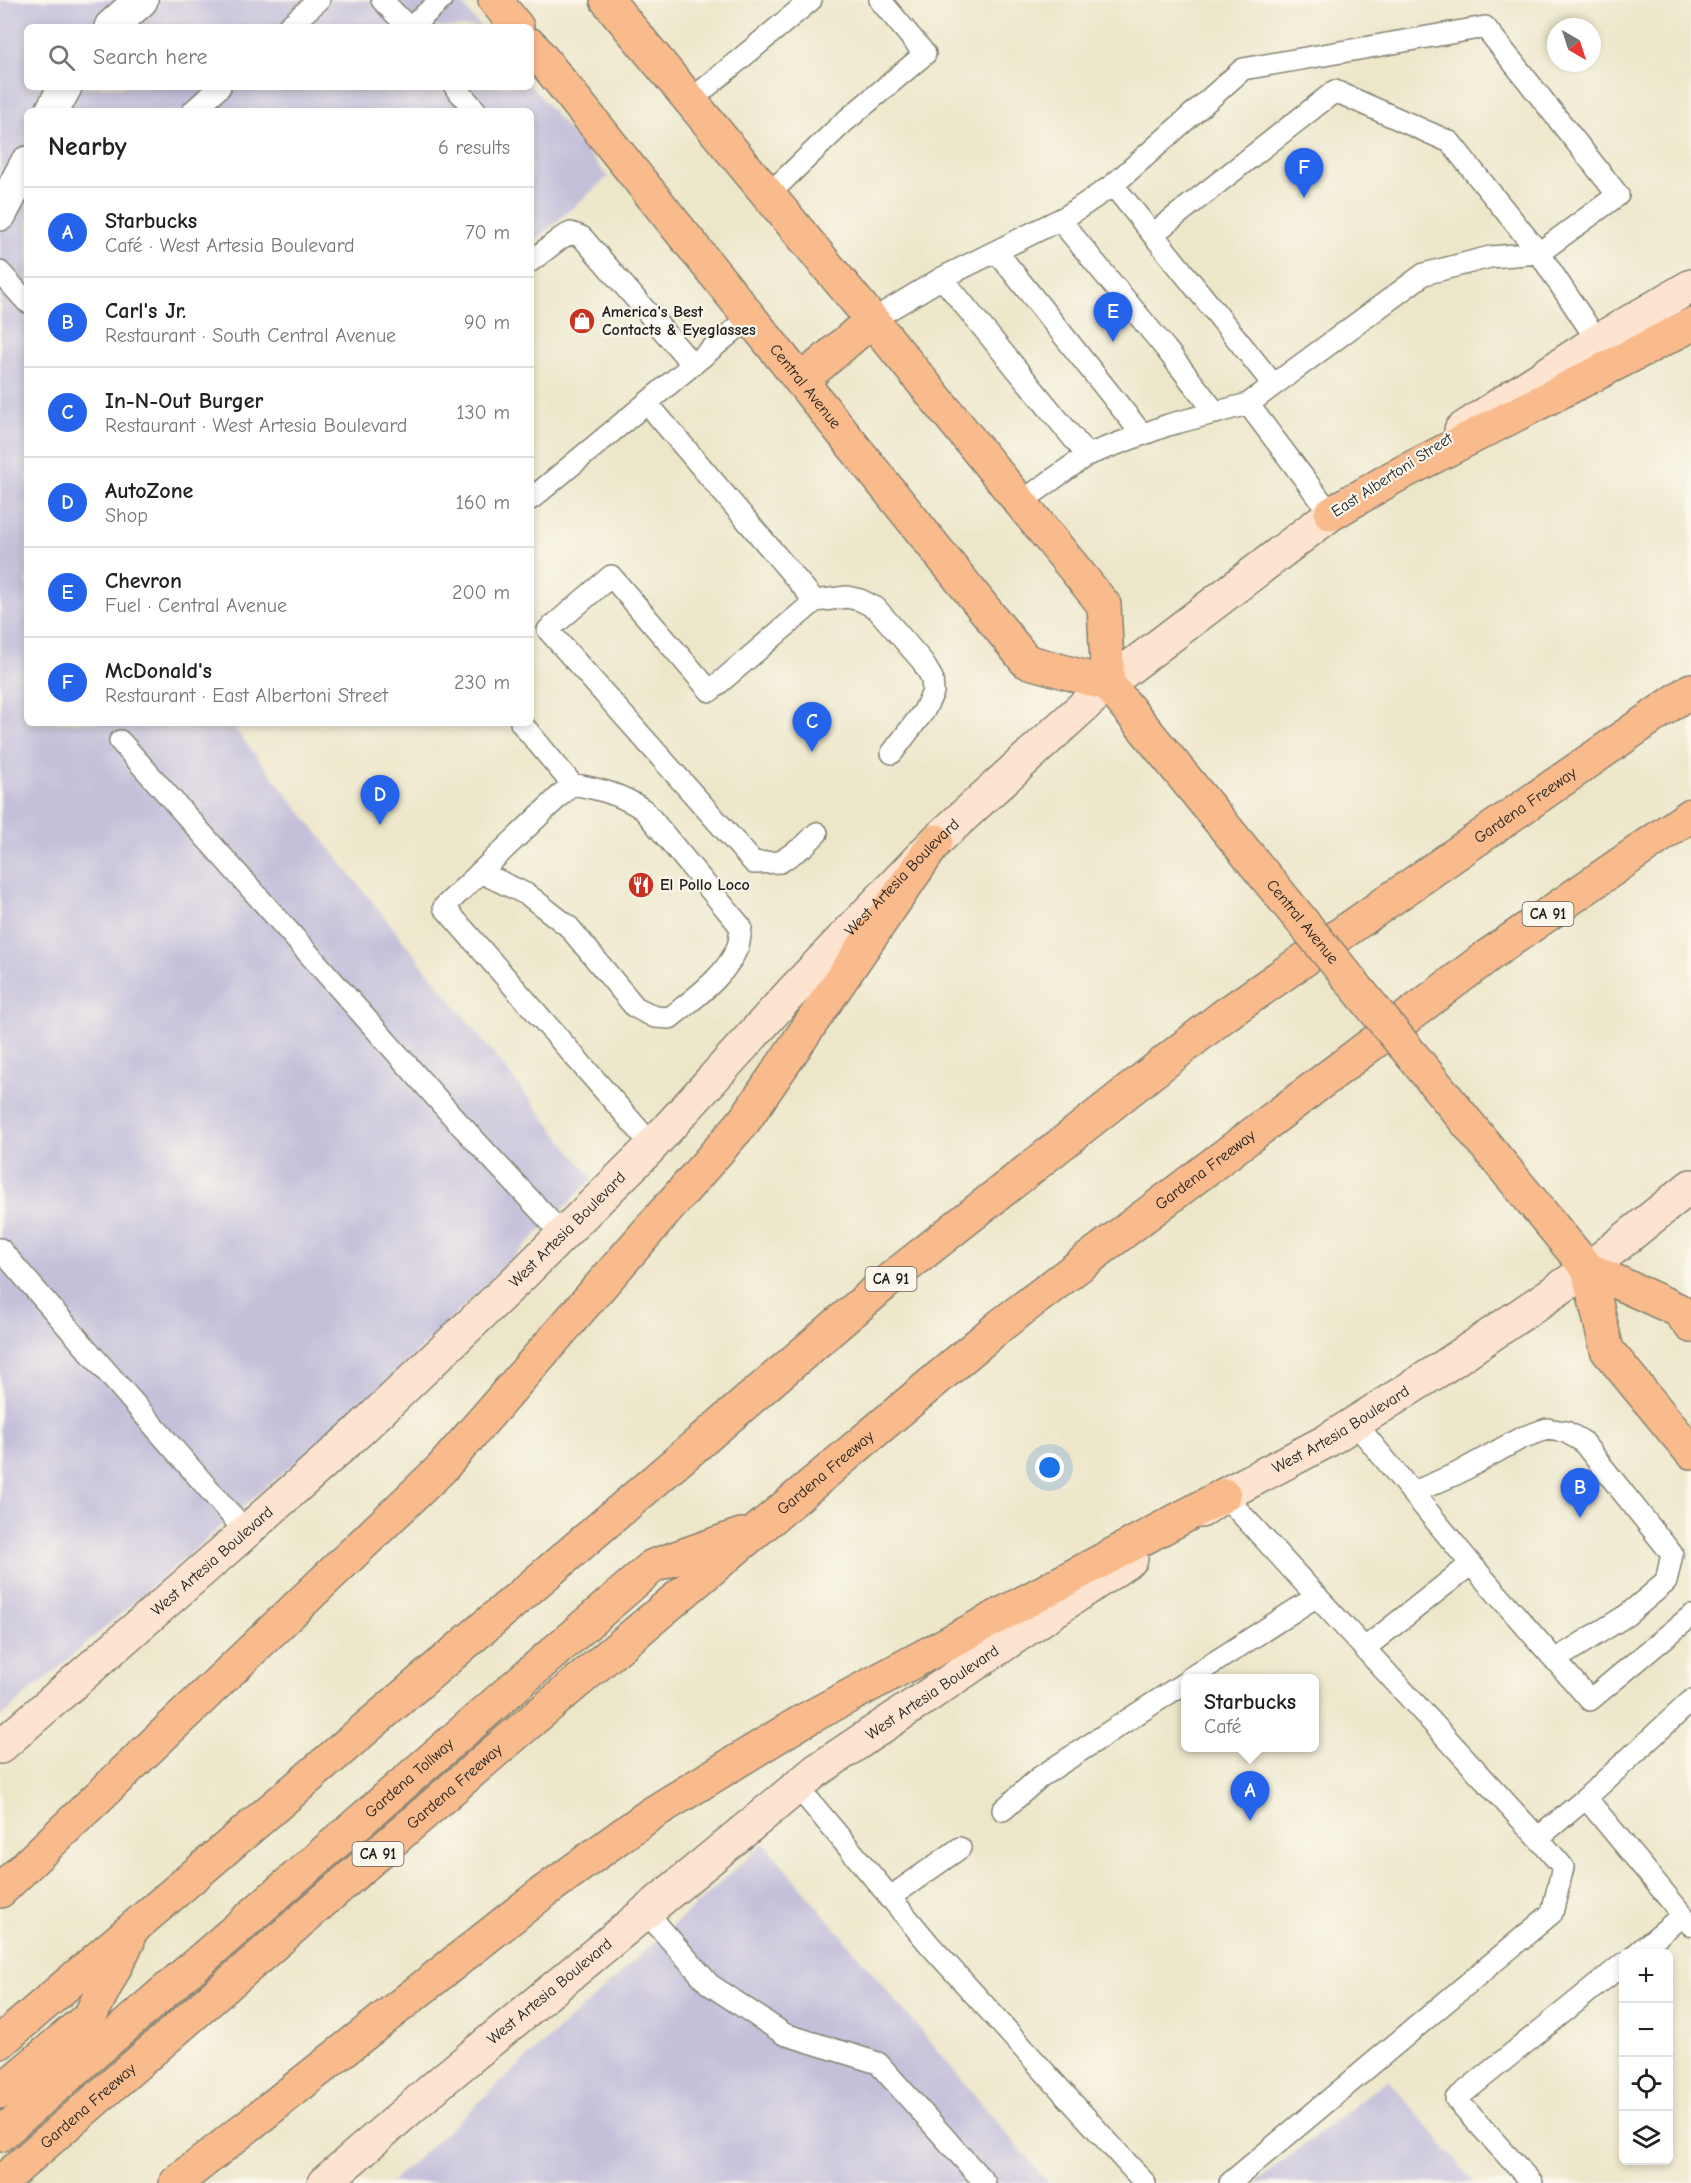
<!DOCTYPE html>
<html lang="en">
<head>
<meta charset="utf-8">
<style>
  :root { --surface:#fff; --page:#f6f6f6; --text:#222; --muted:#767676; --line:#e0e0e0; --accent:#2563eb }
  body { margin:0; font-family:"Comic Neue",sans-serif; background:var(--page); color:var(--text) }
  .controls { position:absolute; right:18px; bottom:18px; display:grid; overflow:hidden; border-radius:9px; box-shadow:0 3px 9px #0003 }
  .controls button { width:54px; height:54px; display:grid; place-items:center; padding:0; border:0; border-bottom:2px solid var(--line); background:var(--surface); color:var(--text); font:30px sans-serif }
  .compass { position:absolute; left:1547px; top:18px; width:54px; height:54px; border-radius:50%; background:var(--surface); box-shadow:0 3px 9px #0003; rotate:141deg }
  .you { position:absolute; left:1050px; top:1468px; width:21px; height:21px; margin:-15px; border:4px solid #fff; border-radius:50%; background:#1a73e8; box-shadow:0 0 0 9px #1a73e833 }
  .badge { display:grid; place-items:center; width:39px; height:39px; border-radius:50%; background:var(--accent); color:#fff; font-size:20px; font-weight:700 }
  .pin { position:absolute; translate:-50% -50px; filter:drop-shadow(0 2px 3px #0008) }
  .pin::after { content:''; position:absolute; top:32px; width:21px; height:18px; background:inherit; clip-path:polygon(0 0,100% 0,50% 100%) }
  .popup { position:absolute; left:1181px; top:1674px; width:138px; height:78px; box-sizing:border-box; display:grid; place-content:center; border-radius:9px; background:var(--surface); filter:drop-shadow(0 2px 4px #0005); font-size:20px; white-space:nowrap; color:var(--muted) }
  .popup b { font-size:22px; color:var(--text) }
  .popup::after { content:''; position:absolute; left:50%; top:100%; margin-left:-12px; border:12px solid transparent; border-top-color:var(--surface) }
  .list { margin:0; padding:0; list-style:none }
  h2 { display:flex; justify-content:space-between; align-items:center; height:78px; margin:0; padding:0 24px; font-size:26px }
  h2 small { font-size:20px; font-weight:400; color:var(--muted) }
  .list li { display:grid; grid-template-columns:39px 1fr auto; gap:18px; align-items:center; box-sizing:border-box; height:90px; padding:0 24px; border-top:2px solid var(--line) }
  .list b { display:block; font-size:22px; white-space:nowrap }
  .list p { margin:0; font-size:20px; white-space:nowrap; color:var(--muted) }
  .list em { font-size:20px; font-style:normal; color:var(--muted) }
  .icon { flex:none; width:33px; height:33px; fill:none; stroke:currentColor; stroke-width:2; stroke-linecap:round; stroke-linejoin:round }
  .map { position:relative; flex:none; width:1691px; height:2183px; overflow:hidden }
  .search { position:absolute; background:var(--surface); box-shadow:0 3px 9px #0003; left:24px; top:24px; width:510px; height:66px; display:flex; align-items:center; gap:15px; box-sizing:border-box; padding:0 21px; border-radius:9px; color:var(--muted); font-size:22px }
  .panel { position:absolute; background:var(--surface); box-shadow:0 3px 9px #0003; left:24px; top:108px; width:510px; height:618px; border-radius:9px }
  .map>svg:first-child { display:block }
  .industrial { fill:#c5c0da }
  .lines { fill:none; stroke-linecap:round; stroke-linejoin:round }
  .service-casing { stroke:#848273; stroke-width:24 }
  .minor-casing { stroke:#848273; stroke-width:36 }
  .secondary-casing { stroke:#848273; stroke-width:36 }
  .primary-casing { stroke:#848273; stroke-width:36 }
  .motorway-casing { stroke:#848273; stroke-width:36 }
  .service { stroke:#fff; stroke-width:21 }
  .minor { stroke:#fff; stroke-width:33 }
  .secondary { stroke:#fde4d1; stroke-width:33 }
  .primary { stroke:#fabb8c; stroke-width:33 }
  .motorway { stroke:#fabb8c; stroke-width:33 }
  .primary-bridge-casing { stroke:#848273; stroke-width:36; stroke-linecap:butt }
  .primary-bridge { stroke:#fabb8c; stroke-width:33 }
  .labels { text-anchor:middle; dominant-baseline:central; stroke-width:4.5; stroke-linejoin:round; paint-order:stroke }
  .shield { fill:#fbf7ec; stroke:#5f5e5a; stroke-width:1.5 }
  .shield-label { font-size:15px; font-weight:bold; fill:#1c1c1c }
  .poi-label { font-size:16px; font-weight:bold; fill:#1c1c1c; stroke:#fbf7ec; text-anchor:start }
  .street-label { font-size:16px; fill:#1c1c1c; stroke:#fbf7ec }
</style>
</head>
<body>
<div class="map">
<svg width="1691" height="2183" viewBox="0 0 1691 2183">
  <rect width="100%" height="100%" fill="#fbf7ec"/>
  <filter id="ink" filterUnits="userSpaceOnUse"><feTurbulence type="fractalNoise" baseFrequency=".0167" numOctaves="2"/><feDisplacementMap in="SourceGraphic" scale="12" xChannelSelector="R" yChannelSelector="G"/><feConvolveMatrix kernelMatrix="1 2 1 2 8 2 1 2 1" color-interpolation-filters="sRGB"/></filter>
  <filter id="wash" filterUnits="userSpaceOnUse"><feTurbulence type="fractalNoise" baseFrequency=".008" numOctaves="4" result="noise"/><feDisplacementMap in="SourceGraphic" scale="24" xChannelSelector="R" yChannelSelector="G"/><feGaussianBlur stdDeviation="1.35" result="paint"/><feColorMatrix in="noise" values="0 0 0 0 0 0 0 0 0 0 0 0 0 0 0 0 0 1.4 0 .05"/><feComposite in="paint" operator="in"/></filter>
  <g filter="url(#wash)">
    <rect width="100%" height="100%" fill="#ede7ca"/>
    <!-- industrial -->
    <path class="industrial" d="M 0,0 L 459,0 L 481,27 L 27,27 L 27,87 L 531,86 L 608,177 L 531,244 L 531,111 L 27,111 L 27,723 L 230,723 L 593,1179 L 376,1392 L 0,1718 Z
      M 764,1843 L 1048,2183 L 390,2183 Z
      M 1388,2079 L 1475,2183 L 1255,2183 Z"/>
  </g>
  <g filter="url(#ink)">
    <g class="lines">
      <defs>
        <path id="service" d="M 382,0 L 408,27
          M 288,27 L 319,0
          M 411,27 L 441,0
          M 455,87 L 476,111
          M 691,100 L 811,0
          M 193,111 L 220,87
          M 1113,185 L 1273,384
          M 768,195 L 843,123 L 925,54 L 880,0
          M 1060,220 L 1166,349 L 1216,413
          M 1153,234 L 1335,91 L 1450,142 L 1539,253
          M 997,252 L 1142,434
          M 531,261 L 561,238 L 571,233 L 582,237 L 692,364
          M 0,272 L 27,302
          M 942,278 L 1087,455
          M 872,320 L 942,278 L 1067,216 L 1113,185 L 1243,69 L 1485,27 L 1618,195 L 1539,253 L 1603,349
          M 647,403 L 815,601 L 710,691 L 611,576 L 548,630 L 754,863 L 780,862 L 804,846 L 817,833
          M 531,499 L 750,317
          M 1021,502 L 1087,455 L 1168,425 L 1248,404
          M 1331,514 L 1248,404 L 1424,274 L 1490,257 L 1539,253
          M 815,601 L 847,597 L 860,600 L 876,608 L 922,661 L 932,678 L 933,692 L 924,711 L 892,753
          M 521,723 L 572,784 L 444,907 L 652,1145
          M 120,741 L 456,1120 L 563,1235
          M 480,872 L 528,895 L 569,927 L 635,1007 L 655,1017 L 670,1018 C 694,998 726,977 738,946 C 740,940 740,933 741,927 L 644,810 C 621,794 599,789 572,784
          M 0,1249 L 246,1532
          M 1355,1423 L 1471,1564
          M 1412,1493 L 1458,1473 L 1521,1438 L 1547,1429 L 1566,1432 L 1582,1441 L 1672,1554 L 1666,1582 L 1627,1615 L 1555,1660
          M 1224,1495 L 1538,1838 L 1586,1798 L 1691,1701
          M 1365,1648 L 1471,1564 L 1590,1700 L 1691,1616
          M 1190,1678 L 1317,1596
          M 798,1787 L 929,1944 L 1145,2183
          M 1586,1798 L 1691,1925
          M 1003,1810 L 1040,1777 L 1186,1682
          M 889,1898 L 960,1848
          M 646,1912 L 709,1984 L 784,2034 L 878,2063 L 985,2183
          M 1636,1954 L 1683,1915
          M 1230,2183 L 1552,1913 L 1563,1867 L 1538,1838
          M 1532,2183 L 1456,2099 L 1624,1963"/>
        <path id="minor" d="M 111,27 L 141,0
          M 52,111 L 65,87
          M 0,214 L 27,163"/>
        <g id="secondary">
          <path d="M 1461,430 L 1597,341 L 1691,286"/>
          <path id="s1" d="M 1201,1511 L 1224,1495 L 1325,1442 L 1442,1368 L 1588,1269 L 1691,1186"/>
          <path id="s2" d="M 0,1747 L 223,1552 L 359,1431 L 521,1276 L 648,1150 L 790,994 L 936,841 L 1108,684 L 1331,514 L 1355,499"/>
          <path id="s3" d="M 324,2183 L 443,2080 L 816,1771 L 1131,1559"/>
        </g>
        <g id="primary">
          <path d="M 495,0 L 517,27"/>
          <path d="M 607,0 L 872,320 L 1104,605 L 1108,684"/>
          <path id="s4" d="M 531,45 L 1026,661 L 1108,684 L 1215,815"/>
          <path d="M 801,381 L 872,320"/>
          <path d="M 1496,1158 L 1588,1269 L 1678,1310 L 1691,1326"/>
          <path d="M 1588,1269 L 1607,1350 L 1691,1452"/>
        </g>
        <g id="motorway">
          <path d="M 1331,514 L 1392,478 L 1691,325"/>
          <path d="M 0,1891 L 441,1469 L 744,1121 L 936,841"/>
          <path id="s5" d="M 0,2042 L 883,1285 L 1222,1017 L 1691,690"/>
          <path d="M 0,2092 L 90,2016 L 128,1941"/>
          <path id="s6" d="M 0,2135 L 653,1566 L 741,1535"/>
          <path id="s7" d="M 0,2183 L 493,1753 L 1001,1325 L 1489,955 L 1691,815"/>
          <path d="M 176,2183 L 541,1894 L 651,1814 L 801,1722 L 1224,1495"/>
        </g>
      </defs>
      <!-- service casing -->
      <use href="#service" class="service-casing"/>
      <!-- minor casing -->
      <use href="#minor" class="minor-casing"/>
      <!-- secondary casing -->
      <use href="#secondary" class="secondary-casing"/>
      <!-- primary casing -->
      <use href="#primary" class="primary-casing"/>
      <!-- motorway casing -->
      <use href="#motorway" class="motorway-casing"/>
      <!-- service -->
      <use href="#service" class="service"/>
      <!-- minor -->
      <use href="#minor" class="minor"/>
      <!-- secondary -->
      <use href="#secondary" class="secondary"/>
      <!-- primary -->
      <use href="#primary" class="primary"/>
      <!-- motorway -->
      <use href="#motorway" class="motorway"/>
      <defs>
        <g id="primary-bridge">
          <path id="s8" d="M 1215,815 L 1496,1158"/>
        </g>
      </defs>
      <!-- primary-bridge casing -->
      <use href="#primary-bridge" class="primary-bridge-casing"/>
      <!-- primary-bridge -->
      <use href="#primary-bridge" class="primary-bridge"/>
    </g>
  </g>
  <!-- icons -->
  <defs>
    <symbol id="shop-disc" viewBox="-11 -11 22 22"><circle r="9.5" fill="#c8321e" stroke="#fbf7ec"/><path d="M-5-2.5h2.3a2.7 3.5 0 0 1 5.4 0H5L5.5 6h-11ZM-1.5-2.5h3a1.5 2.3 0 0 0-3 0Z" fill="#fff"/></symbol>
    <symbol id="restaurant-disc" viewBox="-11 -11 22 22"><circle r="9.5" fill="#c8321e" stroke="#fbf7ec"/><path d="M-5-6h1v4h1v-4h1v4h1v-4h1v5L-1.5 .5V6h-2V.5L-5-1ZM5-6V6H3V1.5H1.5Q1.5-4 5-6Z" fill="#fff"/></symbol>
  </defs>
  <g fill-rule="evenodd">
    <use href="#shop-disc" x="567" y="306" width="30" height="30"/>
    <use href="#restaurant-disc" x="626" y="870" width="30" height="30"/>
  </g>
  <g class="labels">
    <!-- shield labels -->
    <g class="shield">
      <rect x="1522.5" y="902" width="51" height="24" rx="4.5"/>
      <rect x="865.5" y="1267" width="51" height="24" rx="4.5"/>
      <rect x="352.5" y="1842" width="51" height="24" rx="4.5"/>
    </g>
    <g class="shield-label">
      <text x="1548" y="914">CA 91</text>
      <text x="891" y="1279">CA 91</text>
      <text x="378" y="1854">CA 91</text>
    </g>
    <!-- poi labels -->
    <g class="poi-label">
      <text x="602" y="312">America's Best<tspan x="602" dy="18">Contacts &amp; Eyeglasses</tspan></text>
      <text x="660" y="885">El Pollo Loco</text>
    </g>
    <!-- street labels -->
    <g class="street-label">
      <text stroke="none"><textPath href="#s4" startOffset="438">Central Avenue</textPath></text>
      <text transform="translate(1392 475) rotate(-33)">East Albertoni Street</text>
      <text stroke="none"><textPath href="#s5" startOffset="1965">Gardena Freeway</textPath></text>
      <text stroke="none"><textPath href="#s2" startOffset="1254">West Artesia Boulevard</textPath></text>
      <text stroke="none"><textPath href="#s8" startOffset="138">Central Avenue</textPath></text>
      <text stroke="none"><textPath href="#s7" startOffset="1575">Gardena Freeway</textPath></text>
      <text stroke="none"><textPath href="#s2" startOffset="768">West Artesia Boulevard</textPath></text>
      <text stroke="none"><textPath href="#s1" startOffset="162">West Artesia Boulevard</textPath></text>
      <text stroke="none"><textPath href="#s7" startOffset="1089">Gardena Freeway</textPath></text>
      <text stroke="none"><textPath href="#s2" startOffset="282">West Artesia Boulevard</textPath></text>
      <text stroke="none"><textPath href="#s3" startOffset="782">West Artesia Boulevard</textPath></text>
      <text stroke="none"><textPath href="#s6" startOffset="543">Gardena Tollway</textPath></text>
      <text stroke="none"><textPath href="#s7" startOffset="603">Gardena Freeway</textPath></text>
      <text stroke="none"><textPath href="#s3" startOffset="296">West Artesia Boulevard</textPath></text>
      <text stroke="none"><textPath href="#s7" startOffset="117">Gardena Freeway</textPath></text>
    </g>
  </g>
</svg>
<div class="controls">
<button>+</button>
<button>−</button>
<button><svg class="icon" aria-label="locate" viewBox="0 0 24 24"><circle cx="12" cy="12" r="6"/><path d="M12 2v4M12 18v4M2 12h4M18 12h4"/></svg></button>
<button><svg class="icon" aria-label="layers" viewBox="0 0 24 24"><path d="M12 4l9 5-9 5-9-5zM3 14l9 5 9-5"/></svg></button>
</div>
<svg class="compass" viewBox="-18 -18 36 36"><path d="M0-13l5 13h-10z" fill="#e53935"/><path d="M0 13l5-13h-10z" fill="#767676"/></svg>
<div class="you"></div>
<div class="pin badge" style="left:1250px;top:1821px">A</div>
<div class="popup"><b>Starbucks</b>Café</div>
<div class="pin badge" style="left:1580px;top:1518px">B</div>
<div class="pin badge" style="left:812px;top:752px">C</div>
<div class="pin badge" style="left:380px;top:825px">D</div>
<div class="pin badge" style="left:1113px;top:342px">E</div>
<div class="pin badge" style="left:1304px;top:198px">F</div>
<div class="search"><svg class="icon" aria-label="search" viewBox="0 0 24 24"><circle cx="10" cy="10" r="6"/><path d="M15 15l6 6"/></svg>Search here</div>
<section class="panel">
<h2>Nearby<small>6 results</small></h2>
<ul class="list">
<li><span class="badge">A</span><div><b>Starbucks</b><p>Café · West Artesia Boulevard</p></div><em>70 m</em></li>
<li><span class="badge">B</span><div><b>Carl's Jr.</b><p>Restaurant · South Central Avenue</p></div><em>90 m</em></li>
<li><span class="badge">C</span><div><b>In-N-Out Burger</b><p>Restaurant · West Artesia Boulevard</p></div><em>130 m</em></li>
<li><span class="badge">D</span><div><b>AutoZone</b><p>Shop</p></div><em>160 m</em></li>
<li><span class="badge">E</span><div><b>Chevron</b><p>Fuel · Central Avenue</p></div><em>200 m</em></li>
<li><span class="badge">F</span><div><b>McDonald's</b><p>Restaurant · East Albertoni Street</p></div><em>230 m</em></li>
</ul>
</section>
</div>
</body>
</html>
